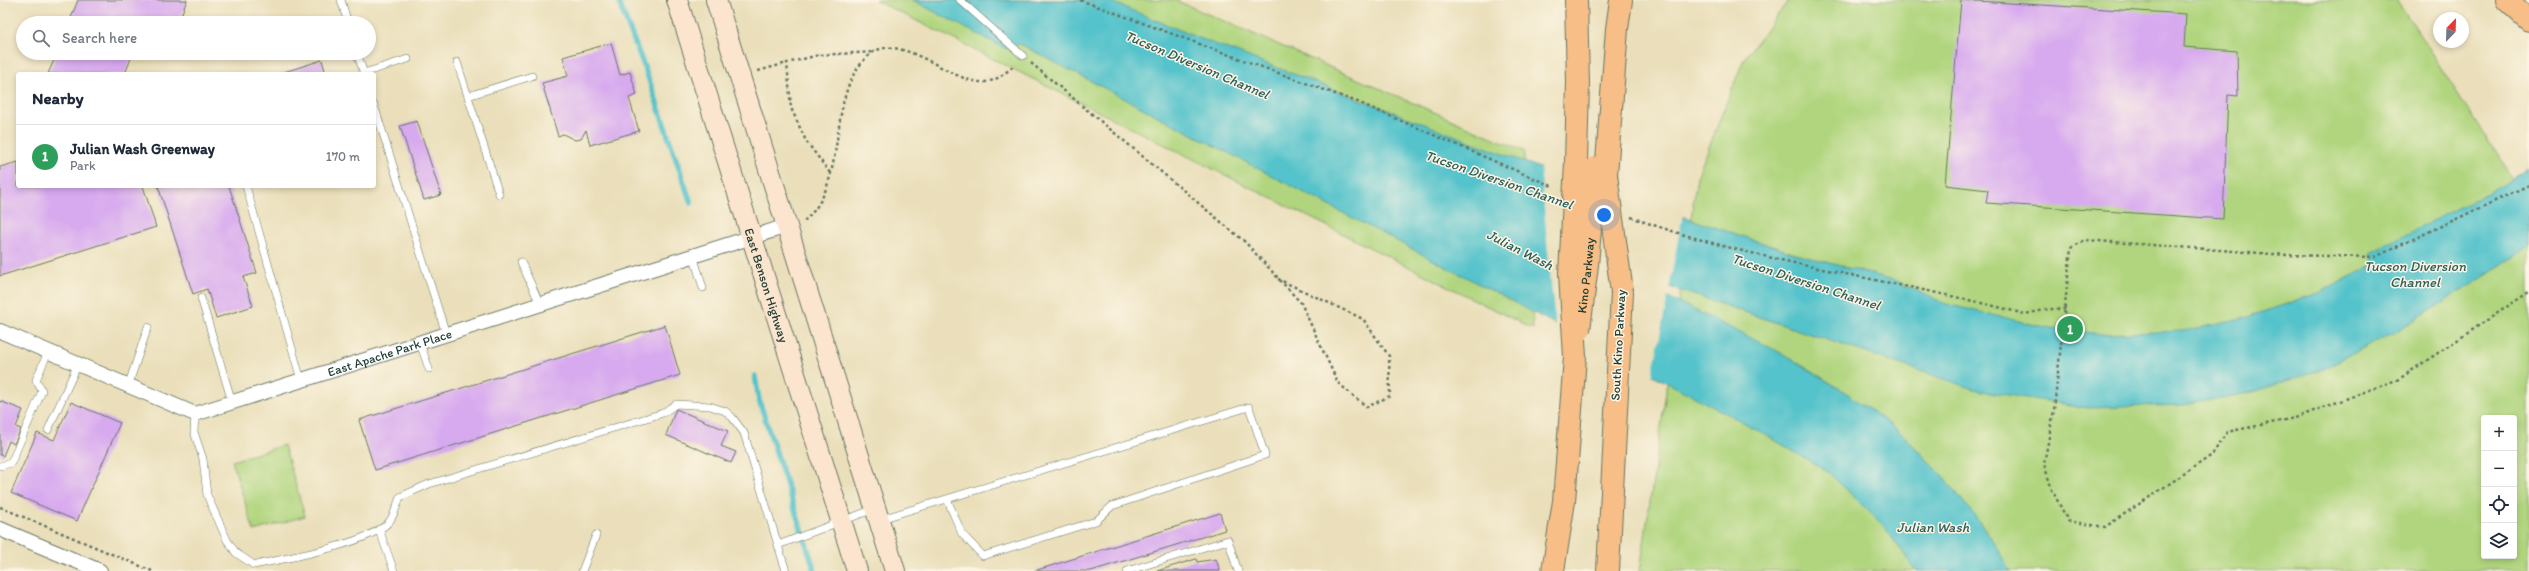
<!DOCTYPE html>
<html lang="en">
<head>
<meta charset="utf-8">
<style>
  :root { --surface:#fff; --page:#f2f2f3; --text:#1f2937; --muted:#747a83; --line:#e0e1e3; --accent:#b45309 }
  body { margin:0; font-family:Itim,sans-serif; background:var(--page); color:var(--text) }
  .controls { position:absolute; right:12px; bottom:12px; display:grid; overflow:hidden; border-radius:4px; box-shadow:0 2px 6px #0003 }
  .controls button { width:36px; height:36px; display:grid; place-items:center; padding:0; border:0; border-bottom:1px solid var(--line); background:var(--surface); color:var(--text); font:20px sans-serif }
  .compass { position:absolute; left:2433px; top:12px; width:36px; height:36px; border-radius:50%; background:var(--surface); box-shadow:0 2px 6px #0003; rotate:23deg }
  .you { position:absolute; left:1604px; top:215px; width:14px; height:14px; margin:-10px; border:3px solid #fff; border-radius:50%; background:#1a73e8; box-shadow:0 0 0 6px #1a73e833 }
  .badge { display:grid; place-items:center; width:26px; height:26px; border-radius:50%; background:var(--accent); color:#fff; font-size:13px; font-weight:700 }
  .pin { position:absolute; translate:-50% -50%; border:2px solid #fff; box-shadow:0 1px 4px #0006 }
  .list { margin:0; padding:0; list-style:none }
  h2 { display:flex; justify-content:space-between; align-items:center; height:52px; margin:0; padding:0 16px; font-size:17px }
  h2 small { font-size:13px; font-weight:400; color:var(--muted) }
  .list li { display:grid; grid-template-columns:26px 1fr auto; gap:12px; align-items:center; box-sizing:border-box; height:64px; padding:0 16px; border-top:1px solid var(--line) }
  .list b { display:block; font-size:15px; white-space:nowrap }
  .list p { margin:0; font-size:13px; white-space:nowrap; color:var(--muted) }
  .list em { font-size:13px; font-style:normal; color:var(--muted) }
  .icon { flex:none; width:22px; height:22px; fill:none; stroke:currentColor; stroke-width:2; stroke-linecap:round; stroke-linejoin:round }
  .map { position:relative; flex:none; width:2529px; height:571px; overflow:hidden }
  .search { position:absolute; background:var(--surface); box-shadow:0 2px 6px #0003; left:16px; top:16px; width:360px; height:44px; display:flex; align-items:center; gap:10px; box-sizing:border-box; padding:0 14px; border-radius:22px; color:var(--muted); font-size:15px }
  .panel { position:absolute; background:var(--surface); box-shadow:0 2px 6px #0003; left:16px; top:72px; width:360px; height:116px; border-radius:4px }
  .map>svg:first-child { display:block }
  .green { fill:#b0d57e; stroke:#688959; fill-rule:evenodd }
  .water { fill:#55c3cb; stroke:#3a8080 }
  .pier { fill:#eadfba }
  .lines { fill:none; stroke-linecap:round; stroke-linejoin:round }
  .stream { stroke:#55c3cb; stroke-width:5.5 }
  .building { fill:#d7a9ef }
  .service-casing { stroke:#667663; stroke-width:8 }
  .minor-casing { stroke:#667663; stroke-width:16 }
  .secondary-casing { stroke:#667663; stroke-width:22 }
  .primary-casing { stroke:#667663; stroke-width:24 }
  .motorway-casing { stroke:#667663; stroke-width:24 }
  .path { stroke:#667663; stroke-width:2.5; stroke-dasharray:3 3; stroke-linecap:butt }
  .service { stroke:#fff; stroke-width:7 }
  .minor { stroke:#fff; stroke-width:14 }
  .secondary { stroke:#fce5cf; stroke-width:20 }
  .primary { stroke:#f7be87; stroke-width:22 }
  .motorway { stroke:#f7be87; stroke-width:22 }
  .primary-bridge-casing { stroke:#667663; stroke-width:24; stroke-linecap:butt }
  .motorway-bridge-casing { stroke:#667663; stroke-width:24; stroke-linecap:butt }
  .primary-bridge { stroke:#f7be87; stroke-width:22 }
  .motorway-bridge { stroke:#f7be87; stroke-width:22 }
  .labels { text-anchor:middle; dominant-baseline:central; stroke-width:3; stroke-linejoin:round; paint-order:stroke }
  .street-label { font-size:13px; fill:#1f3d34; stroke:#fcf5e5 }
  .water-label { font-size:14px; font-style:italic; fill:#2c5e5a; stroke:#fcf5e5 }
</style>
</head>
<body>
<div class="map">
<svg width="2529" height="571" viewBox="0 0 2529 571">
  <rect width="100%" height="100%" fill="#fcf5e5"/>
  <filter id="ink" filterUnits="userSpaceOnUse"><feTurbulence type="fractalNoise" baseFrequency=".025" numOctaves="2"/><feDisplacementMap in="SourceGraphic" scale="8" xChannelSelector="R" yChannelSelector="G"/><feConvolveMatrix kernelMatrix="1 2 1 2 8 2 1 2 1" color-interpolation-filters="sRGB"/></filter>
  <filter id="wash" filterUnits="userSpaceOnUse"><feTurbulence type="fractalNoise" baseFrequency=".012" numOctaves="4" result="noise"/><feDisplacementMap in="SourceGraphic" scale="16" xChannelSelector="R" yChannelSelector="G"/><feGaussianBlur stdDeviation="0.9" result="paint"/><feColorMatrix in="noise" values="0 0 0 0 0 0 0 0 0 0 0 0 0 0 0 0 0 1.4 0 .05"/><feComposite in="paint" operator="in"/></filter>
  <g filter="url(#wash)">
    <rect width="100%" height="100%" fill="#eadfba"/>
    <!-- green -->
    <path class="green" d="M 875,0 L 1175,0 L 1524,151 L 1533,329 Z
      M 1789,0 L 2397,0 L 2529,204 L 2529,571 L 1640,571 L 1697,177 L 1744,59 ZM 2484,418 L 2514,418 L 2514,556 L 2484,556 Z
      M 284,445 L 305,516 L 254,531 L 232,461 Z"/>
    <!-- water -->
    <path class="water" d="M 912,0 L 1107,0 L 1199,38 L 1566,178 L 1796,254 L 1894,280 L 1946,304 L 2044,327 L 2100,334 L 2183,331 L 2237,320 L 2313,296 L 2375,264 L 2370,253 L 2503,185 L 2529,168 L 2529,247 L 2394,333 L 2322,369 L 2253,392 L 2184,405 L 2088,408 L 1977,390 L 1604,265 L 1785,355 L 1842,390 L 1899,431 L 1944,477 L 1992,538 L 2011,571 L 1916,571 L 1883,525 L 1828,472 L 1756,429 L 1020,44 L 1006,49 Z"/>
    <!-- pier -->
    <path class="pier" d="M 1540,166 L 1683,214 L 1669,288 L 1627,274 L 1668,295 L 1652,377 L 1555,325 Z"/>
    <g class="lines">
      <!-- stream -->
      <path class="stream" d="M 618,0 L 646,71 L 691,203
        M 755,376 L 759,400 L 815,571"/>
    </g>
    <g id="blocks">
      <!-- building -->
      <path class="building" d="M 78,0 L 187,0 L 178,23 L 69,23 Z
        M 1961,0 L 2186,14 L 2184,47 L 2237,51 L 2238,96 L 2228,95 L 2223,219 L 1986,203 L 1988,190 L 1945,185 Z
        M 611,43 L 620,75 L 630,72 L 637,95 L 629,98 L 639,131 L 590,145 L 586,130 L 581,139 L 575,140 L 563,134 L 558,136 L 542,83 L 568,76 L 563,57 Z
        M 57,53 L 133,53 L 125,74 L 48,74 Z
        M 322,60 L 326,74 L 278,74 Z
        M 417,121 L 441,195 L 424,200 L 400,126 Z
        M 18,162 L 18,186 L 143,186 L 156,227 L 0,276 L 0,167 Z
        M 158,186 L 229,186 L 257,273 L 243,277 L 253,306 L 216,318 L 207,289 L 193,294 Z
        M 665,325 L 680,375 L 375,470 L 359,420 Z
        M 0,401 L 23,410 L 16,427 L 21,429 L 14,444 L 9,441 L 3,456 L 0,455 Z
        M 71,402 L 120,423 L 77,521 L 11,493 L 37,433 L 54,440 Z
        M 676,409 L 728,431 L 721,446 L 736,452 L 731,463 L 666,435 Z
        M 1220,513 L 1225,530 L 1091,571 L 1034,571 Z
        M 1196,559 L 1197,562 L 1216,559 L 1220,571 L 1157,571 Z"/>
    </g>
  </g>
  <g filter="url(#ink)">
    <use href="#blocks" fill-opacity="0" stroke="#667663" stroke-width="1"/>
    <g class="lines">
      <defs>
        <path id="service" d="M 341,0 L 348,23
          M 960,0 L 1023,56
          M 357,53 L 364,74
          M 457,62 L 499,194
          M 364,73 L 408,59
          M 468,96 L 532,76
          M 374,105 L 446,334
          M 246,186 L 301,380
          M 693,255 L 703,288
          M 521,262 L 540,304
          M 201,298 L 232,402
          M 420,343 L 429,369
          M 128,386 L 148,327
          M 195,414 L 194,432 L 203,459 L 207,495 L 227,540 L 236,553 L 254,565 C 284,559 369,544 389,522 C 394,516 397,505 400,497 L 429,484 L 663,413 L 676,404 L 710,406 L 725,411 L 732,417 L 744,433 L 778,545 L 874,509
          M 48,430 L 78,364
          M 0,466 L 11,463 L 42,391 L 36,380 L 48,352
          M 881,519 L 1249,407 L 1265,455 L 1112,506 L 1096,521 L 983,556 L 962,534 L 947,499
          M 379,529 L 394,571
          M 778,545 L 786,571
          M 582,571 L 596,535
          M 1127,571 L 1228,540 L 1238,571"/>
        <g id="minor">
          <path id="s1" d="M 0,331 L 195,414 L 787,226"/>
          <path d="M 0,529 L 100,571"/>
        </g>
        <g id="secondary">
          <path id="s2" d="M 677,0 L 857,571"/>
          <path d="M 716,0 L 895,571"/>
        </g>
        <path id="primary" d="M 1606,175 L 1617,29 L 1621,0
          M 1553,571 L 1564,501 L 1575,357
          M 1608,571 L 1622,292"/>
        <path id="motorway" d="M 2507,0 L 2529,20
          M 1576,163 L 1578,83 L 1576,0"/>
      </defs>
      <!-- service casing -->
      <use href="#service" class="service-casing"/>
      <!-- minor casing -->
      <use href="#minor" class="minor-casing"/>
      <!-- secondary casing -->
      <use href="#secondary" class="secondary-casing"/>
      <!-- primary casing -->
      <use href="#primary" class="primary-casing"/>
      <!-- motorway casing -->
      <use href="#motorway" class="motorway-casing"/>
      <!-- path -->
      <path class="path" d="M 1080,0 L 1360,103 L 1554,187
        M 1031,63 L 1245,242 L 1301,303 L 1338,383 L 1367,407 L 1390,396 L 1389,356 L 1363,319 L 1278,279
        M 758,71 L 787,63
        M 830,173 L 806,141 L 791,108 L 787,63 L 819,55 L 874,52
        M 2529,185 L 2375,257 L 2287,255 L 2085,240 L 2071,248 L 2054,410 L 2044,464 L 2052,490 L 2068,521 L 2105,527 L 2212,455 L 2227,432 L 2295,418 L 2399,379 L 2529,292
        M 1631,217 C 1758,264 1895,279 2025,314 L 2049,309 L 2066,309
        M 804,221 C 853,179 822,91 872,53 C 900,32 951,81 980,82 C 994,83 1005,74 1014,65
        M 0,507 L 152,571"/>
      <!-- service -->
      <use href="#service" class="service"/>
      <!-- minor -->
      <use href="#minor" class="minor"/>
      <!-- secondary -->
      <use href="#secondary" class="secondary"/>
      <!-- primary -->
      <use href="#primary" class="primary"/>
      <!-- motorway -->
      <use href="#motorway" class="motorway"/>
      <defs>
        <g id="primary-bridge">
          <path d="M 1606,175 L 1622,292"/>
          <path id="s3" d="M 1579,330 L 1587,265 L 1595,168"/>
        </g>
        <path id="motorway-bridge" d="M 1575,357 L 1570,274 L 1576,163"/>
      </defs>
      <!-- primary-bridge casing -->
      <use href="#primary-bridge" class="primary-bridge-casing"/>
      <!-- motorway-bridge casing -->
      <use href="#motorway-bridge" class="motorway-bridge-casing"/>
      <!-- primary-bridge -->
      <use href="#primary-bridge" class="primary-bridge"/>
      <!-- motorway-bridge -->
      <use href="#motorway-bridge" class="motorway-bridge"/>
    </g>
  </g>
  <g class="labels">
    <!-- street labels -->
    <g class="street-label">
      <text stroke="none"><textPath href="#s3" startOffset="55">Kino Parkway</textPath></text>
      <text stroke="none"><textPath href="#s2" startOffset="299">East Benson Highway</textPath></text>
      <text transform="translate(1618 345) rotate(-87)">South Kino Parkway</text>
      <text stroke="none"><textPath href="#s1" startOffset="416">East Apache Park Place</textPath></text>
    </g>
    <!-- water labels -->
    <g class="water-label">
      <text transform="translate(1197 65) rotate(23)">Tucson Diversion Channel</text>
      <text transform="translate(1499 180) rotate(19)">Tucson Diversion Channel</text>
      <text transform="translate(1520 250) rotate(27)">Julian Wash</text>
      <text x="2415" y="266">Tucson Diversion<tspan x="2415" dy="16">Channel</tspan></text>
      <text transform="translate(1806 282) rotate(18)">Tucson Diversion Channel</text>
      <text x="1933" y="527">Julian Wash</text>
    </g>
  </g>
</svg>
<div class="controls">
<button>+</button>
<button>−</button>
<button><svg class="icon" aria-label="locate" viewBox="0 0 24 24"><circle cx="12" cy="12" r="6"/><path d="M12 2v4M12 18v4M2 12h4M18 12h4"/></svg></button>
<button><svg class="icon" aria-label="layers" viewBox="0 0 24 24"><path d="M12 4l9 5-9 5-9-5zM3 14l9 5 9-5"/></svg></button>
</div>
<svg class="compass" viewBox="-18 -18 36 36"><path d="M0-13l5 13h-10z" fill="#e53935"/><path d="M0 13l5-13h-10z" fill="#747a83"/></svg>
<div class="you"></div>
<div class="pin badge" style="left:2070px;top:329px;background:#2e9e5b">1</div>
<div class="search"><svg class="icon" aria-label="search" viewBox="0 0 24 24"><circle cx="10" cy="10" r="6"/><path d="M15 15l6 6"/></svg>Search here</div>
<section class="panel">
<h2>Nearby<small></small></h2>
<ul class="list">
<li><span class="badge" style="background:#2e9e5b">1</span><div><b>Julian Wash Greenway</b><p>Park</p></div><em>170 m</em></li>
</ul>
</section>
</div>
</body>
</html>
